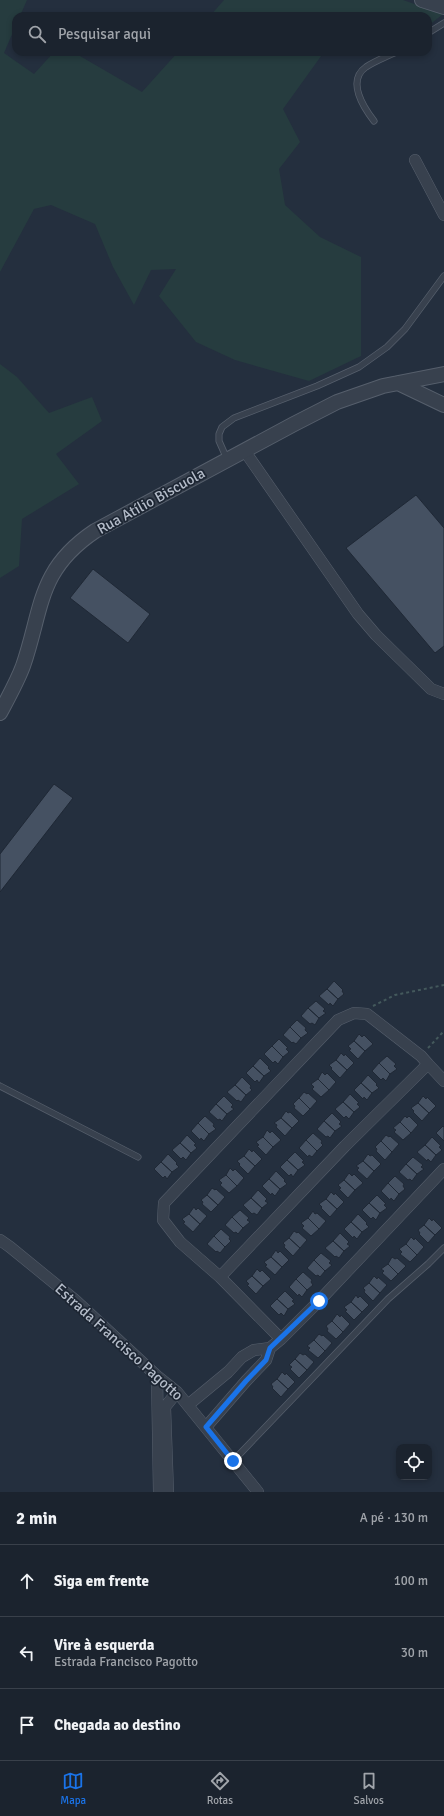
<!DOCTYPE html>
<html lang="pt">
<head>
<meta charset="utf-8">
<style>
  :root { --surface:#1b232e; --page:#282f3a; --text:#f1f3f6; --muted:#a0a4aa; --line:#39404a; --accent:#1a73e8 }
  body { margin:0; font-family:Signika,sans-serif; background:var(--page); color:var(--text) }
  .controls { position:absolute; right:12px; bottom:12px; display:grid; overflow:hidden; border-radius:8px; box-shadow:0 2px 6px #0003 }
  .controls button { width:36px; height:36px; display:grid; place-items:center; padding:0; border:0; border-bottom:1px solid var(--line); background:var(--surface); color:var(--text); font:20px sans-serif }
  .stop { position:absolute; width:12px; height:12px; margin:-9px; border:3px solid #1a73e8; border-radius:50%; background:#fff }
  .stop.end { background:#1a73e8; border-color:#fff; box-shadow:0 1px 4px #0008 }
  .list { margin:0; padding:0; list-style:none }
  h2 { display:flex; justify-content:space-between; align-items:center; height:52px; margin:0; padding:0 16px; font-size:17px }
  h2 small { font-size:13px; font-weight:400; color:var(--muted) }
  .list li { display:grid; grid-template-columns:26px 1fr auto; gap:12px; align-items:center; box-sizing:border-box; height:72px; padding:0 16px; border-top:1px solid var(--line) }
  .list b { display:block; font-size:15px; white-space:nowrap }
  .list p { margin:0; font-size:13px; white-space:nowrap; color:var(--muted) }
  .list em { font-size:13px; font-style:normal; color:var(--muted) }
  .icon { flex:none; width:22px; height:22px; fill:none; stroke:currentColor; stroke-width:2; stroke-linecap:round; stroke-linejoin:round }
  .map { position:relative; flex:none; width:444px; height:1492px; overflow:hidden }
  .search { position:absolute; background:var(--surface); box-shadow:0 2px 6px #0003; left:12px; right:12px; top:12px; height:44px; display:flex; align-items:center; gap:10px; box-sizing:border-box; padding:0 14px; border-radius:12px; color:var(--muted); font-size:15px }
  .sheet { height:268px; background:var(--surface) }
  nav { display:flex; justify-content:space-around; align-items:center; box-sizing:border-box; height:56px; border-top:1px solid var(--line); background:var(--surface); font-size:11px; color:var(--muted) }
  nav a { display:grid; justify-items:center; gap:2px }
  nav .on { color:var(--accent) }
  .map>svg:first-child { display:block }
  .green { fill:#263c3f }
  .building { fill:#455162; stroke:#1f2835 }
  .lines { fill:none; stroke-linecap:round; stroke-linejoin:round }
  .service-casing { stroke:#565f6c; stroke-width:7 }
  .minor-casing { stroke:#565f6c; stroke-width:12 }
  .tertiary-casing { stroke:#565f6c; stroke-width:16 }
  .path { stroke:#44595c; stroke-width:2; stroke-dasharray:3 3; stroke-linecap:butt }
  .service { stroke:#38414e; stroke-width:5.5 }
  .minor { stroke:#38414e; stroke-width:11 }
  .tertiary { stroke:#38414e; stroke-width:14 }
  .route { stroke:#1a73e8; stroke-width:5 }
  .labels { text-anchor:middle; dominant-baseline:central; stroke-width:3.5; stroke-linejoin:round; paint-order:stroke }
  .street-label { font-size:15px; fill:#b4bcc9; stroke:#1d2633 }
</style>
</head>
<body>
<div class="map">
<svg width="444" height="1492" viewBox="0 0 444 1492">
  <rect width="100%" height="100%" fill="#242f3e"/>
  <!-- green -->
  <path class="green" d="M 0,0 L 27,0 L 20,16 L 16,16 L 16,25 L 4,53 L 34,74 L 54,52 L 73,52 L 142,92 L 178,52 L 324,52 L 283,109 L 300,142 L 279,169 L 285,205 L 320,237 L 361,257 L 361,356 L 309,381 L 235,360 L 196,342 L 159,296 L 176,269 L 151,270 L 134,305 L 113,267 L 95,224 L 51,205 L 34,209 L 0,272 Z
    M 224,0 L 403,0 L 443,14 L 428,26 L 428,16 L 210,16 Z
    M 0,364 L 17,377 L 49,413 L 92,397 L 102,421 L 56,454 L 79,484 L 22,519 L 19,566 L 0,578 Z"/>
  <!-- building -->
  <path class="building" d="M 416,495 L 444,528 L 444,646 L 435,653 L 346,548 Z
    M 93,569 L 150,614 L 128,643 L 70,598 Z
    M 54,784 L 73,798 L 0,892 L 0,854 Z
    M 334,981 L 343,990 L 342,991 L 344,994 L 338,999 L 327,989 Z
    M 327,989 L 338,999 L 333,1006 L 330,1003 L 329,1005 L 319,996 Z
    M 316,1001 L 325,1009 L 323,1011 L 326,1013 L 319,1018 L 308,1008 Z
    M 308,1008 L 319,1018 L 315,1025 L 312,1023 L 310,1024 L 301,1016 Z
    M 297,1020 L 306,1028 L 305,1030 L 308,1033 L 301,1038 L 290,1027 Z
    M 290,1027 L 301,1038 L 296,1044 L 293,1042 L 292,1043 L 283,1035 Z
    M 359,1034 L 362,1037 L 364,1035 L 373,1044 L 365,1051 L 354,1041 Z
    M 279,1039 L 288,1048 L 286,1049 L 289,1052 L 283,1057 L 272,1046 Z
    M 354,1041 L 365,1051 L 358,1059 L 349,1050 L 351,1049 L 348,1046 Z
    M 272,1046 L 283,1057 L 278,1064 L 275,1061 L 273,1063 L 264,1054 Z
    M 341,1053 L 344,1056 L 345,1054 L 354,1063 L 347,1070 L 336,1060 Z
    M 387,1056 L 396,1064 L 394,1066 L 397,1069 L 390,1074 L 379,1063 Z
    M 260,1058 L 269,1067 L 268,1068 L 271,1071 L 264,1076 L 253,1066 Z
    M 336,1060 L 347,1070 L 340,1078 L 331,1069 L 332,1068 L 329,1065 Z
    M 379,1063 L 390,1074 L 386,1081 L 383,1078 L 381,1080 L 372,1071 Z
    M 253,1066 L 264,1076 L 259,1083 L 257,1080 L 255,1082 L 246,1073 Z
    M 322,1072 L 325,1075 L 327,1073 L 336,1082 L 329,1090 L 318,1079 Z
    M 368,1075 L 377,1084 L 376,1085 L 379,1088 L 372,1093 L 361,1083 Z
    M 242,1077 L 251,1086 L 250,1088 L 252,1090 L 246,1095 L 235,1085 Z
    M 318,1079 L 329,1090 L 321,1097 L 312,1089 L 314,1087 L 311,1084 Z
    M 361,1083 L 372,1093 L 367,1100 L 364,1097 L 363,1099 L 354,1090 Z
    M 235,1085 L 246,1095 L 241,1102 L 238,1100 L 237,1101 L 227,1092 Z
    M 304,1092 L 307,1094 L 308,1093 L 317,1101 L 310,1109 L 299,1098 Z
    M 350,1094 L 359,1103 L 357,1104 L 360,1107 L 354,1112 L 343,1102 Z
    M 224,1096 L 233,1105 L 231,1107 L 234,1109 L 227,1114 L 216,1104 Z
    M 423,1096 L 426,1099 L 427,1097 L 436,1106 L 429,1113 L 418,1103 Z
    M 299,1098 L 310,1109 L 303,1116 L 294,1108 L 295,1106 L 293,1104 Z
    M 343,1102 L 354,1112 L 349,1119 L 346,1116 L 344,1118 L 335,1109 Z
    M 418,1103 L 429,1113 L 422,1121 L 413,1112 L 414,1111 L 411,1108 Z
    M 216,1104 L 227,1114 L 222,1121 L 220,1119 L 218,1120 L 209,1112 Z
    M 286,1111 L 288,1113 L 290,1112 L 299,1121 L 292,1128 L 281,1118 Z
    M 332,1113 L 341,1122 L 339,1124 L 342,1126 L 335,1131 L 324,1121 Z
    M 205,1116 L 214,1124 L 213,1126 L 216,1129 L 209,1134 L 198,1123 Z
    M 405,1116 L 407,1118 L 409,1116 L 418,1125 L 411,1133 L 400,1122 Z
    M 281,1118 L 292,1128 L 285,1136 L 276,1127 L 277,1125 L 274,1123 Z
    M 324,1121 L 335,1131 L 330,1138 L 328,1136 L 326,1137 L 317,1129 Z
    M 400,1122 L 411,1133 L 403,1140 L 394,1132 L 396,1130 L 393,1128 Z
    M 198,1123 L 209,1134 L 204,1141 L 201,1138 L 200,1140 L 191,1131 Z
    M 443,1126 L 444,1127 L 444,1141 L 436,1133 Z
    M 267,1130 L 270,1133 L 272,1131 L 281,1140 L 273,1147 L 263,1137 Z
    M 313,1133 L 322,1141 L 321,1143 L 323,1145 L 317,1151 L 306,1140 Z
    M 187,1135 L 196,1144 L 194,1145 L 197,1148 L 191,1153 L 180,1143 Z
    M 386,1135 L 389,1137 L 390,1136 L 399,1144 L 392,1152 L 381,1141 Z
    M 263,1137 L 273,1147 L 266,1155 L 257,1146 L 259,1145 L 256,1142 Z
    M 432,1137 L 441,1146 L 439,1147 L 442,1150 L 436,1155 L 425,1145 Z
    M 306,1140 L 317,1151 L 312,1157 L 309,1155 L 308,1157 L 299,1148 Z
    M 381,1141 L 392,1152 L 385,1160 L 376,1151 L 377,1149 L 375,1147 Z
    M 180,1143 L 191,1153 L 186,1160 L 183,1157 L 181,1159 L 172,1150 Z
    M 425,1145 L 436,1155 L 431,1162 L 428,1159 L 427,1161 L 417,1152 Z
    M 249,1149 L 252,1152 L 253,1150 L 262,1159 L 255,1166 L 244,1156 Z
    M 295,1152 L 304,1161 L 302,1162 L 305,1165 L 298,1170 L 287,1160 Z
    M 168,1154 L 177,1163 L 176,1164 L 179,1167 L 172,1172 L 161,1162 Z
    M 368,1154 L 370,1156 L 372,1155 L 381,1164 L 374,1171 L 363,1161 Z
    M 244,1156 L 255,1166 L 248,1174 L 239,1165 L 240,1164 L 237,1161 Z
    M 413,1157 L 423,1165 L 421,1167 L 424,1169 L 417,1174 L 406,1164 Z
    M 287,1160 L 298,1170 L 293,1177 L 291,1174 L 289,1176 L 280,1167 Z
    M 363,1161 L 374,1171 L 367,1179 L 357,1170 L 359,1168 L 356,1166 Z
    M 161,1162 L 172,1172 L 167,1179 L 165,1176 L 163,1178 L 154,1169 Z
    M 406,1164 L 417,1174 L 412,1181 L 410,1179 L 408,1180 L 399,1172 Z
    M 230,1168 L 233,1171 L 235,1169 L 244,1178 L 237,1186 L 226,1175 Z
    M 276,1171 L 285,1180 L 284,1181 L 287,1184 L 280,1189 L 269,1179 Z
    M 349,1173 L 352,1176 L 354,1174 L 363,1183 L 355,1190 L 344,1180 Z
    M 226,1175 L 237,1186 L 229,1193 L 220,1185 L 222,1183 L 219,1180 Z
    M 395,1176 L 404,1184 L 403,1186 L 405,1189 L 399,1194 L 388,1183 Z
    M 269,1179 L 280,1189 L 275,1196 L 272,1193 L 271,1195 L 262,1186 Z
    M 344,1180 L 355,1190 L 348,1198 L 339,1189 L 341,1188 L 338,1185 Z
    M 388,1183 L 399,1194 L 394,1201 L 391,1198 L 390,1200 L 381,1191 Z
    M 212,1188 L 215,1190 L 216,1189 L 225,1197 L 218,1205 L 207,1195 Z
    M 258,1190 L 267,1199 L 265,1201 L 268,1203 L 262,1208 L 251,1198 Z
    M 331,1192 L 334,1195 L 335,1193 L 344,1202 L 337,1209 L 326,1199 Z
    M 207,1195 L 218,1205 L 211,1212 L 202,1204 L 203,1202 L 201,1200 Z
    M 377,1195 L 386,1204 L 384,1205 L 387,1208 L 380,1213 L 369,1203 Z
    M 251,1198 L 262,1208 L 257,1215 L 254,1213 L 252,1214 L 243,1205 Z
    M 326,1199 L 337,1209 L 330,1217 L 321,1208 L 322,1207 L 319,1204 Z
    M 369,1203 L 380,1213 L 376,1220 L 373,1217 L 371,1219 L 362,1210 Z
    M 194,1207 L 196,1210 L 198,1208 L 207,1216 L 200,1224 L 189,1214 Z
    M 240,1210 L 249,1218 L 247,1220 L 250,1222 L 243,1228 L 232,1217 Z
    M 313,1211 L 315,1214 L 317,1213 L 326,1221 L 319,1229 L 308,1218 Z
    M 189,1214 L 200,1224 L 193,1232 L 183,1223 L 185,1222 L 182,1219 Z
    M 358,1214 L 367,1223 L 366,1224 L 369,1227 L 362,1232 L 351,1222 Z
    M 232,1217 L 243,1228 L 238,1234 L 236,1232 L 234,1233 L 225,1225 Z
    M 308,1218 L 319,1229 L 311,1236 L 302,1228 L 304,1226 L 301,1223 Z
    M 429,1218 L 432,1221 L 433,1219 L 442,1228 L 435,1235 L 424,1225 Z
    M 351,1222 L 362,1232 L 357,1239 L 354,1236 L 353,1238 L 344,1229 Z
    M 424,1225 L 435,1235 L 428,1243 L 419,1234 L 420,1233 L 418,1230 Z
    M 221,1229 L 230,1237 L 229,1239 L 231,1241 L 225,1247 L 214,1236 Z
    M 294,1231 L 297,1233 L 298,1232 L 307,1240 L 300,1248 L 289,1238 Z
    M 340,1233 L 349,1242 L 347,1244 L 350,1246 L 344,1251 L 333,1241 Z
    M 214,1236 L 225,1247 L 220,1253 L 217,1251 L 216,1252 L 207,1244 Z
    M 411,1237 L 414,1240 L 415,1238 L 424,1247 L 417,1255 L 406,1244 Z
    M 289,1238 L 300,1248 L 293,1256 L 284,1247 L 285,1245 L 283,1243 Z
    M 333,1241 L 344,1251 L 339,1258 L 336,1256 L 335,1257 L 325,1248 Z
    M 406,1244 L 417,1255 L 410,1262 L 400,1254 L 402,1252 L 399,1249 Z
    M 276,1250 L 278,1253 L 280,1251 L 289,1260 L 282,1267 L 271,1257 Z
    M 321,1253 L 331,1261 L 329,1263 L 332,1265 L 325,1271 L 314,1260 Z
    M 271,1257 L 282,1267 L 275,1275 L 265,1266 L 267,1265 L 264,1262 Z
    M 392,1257 L 395,1259 L 397,1258 L 406,1266 L 398,1274 L 388,1264 Z
    M 314,1260 L 325,1271 L 320,1277 L 318,1275 L 316,1276 L 307,1268 Z
    M 388,1264 L 398,1274 L 391,1281 L 382,1273 L 384,1271 L 381,1269 Z
    M 257,1269 L 260,1272 L 262,1270 L 271,1279 L 263,1286 L 252,1276 Z
    M 303,1272 L 312,1280 L 311,1282 L 313,1285 L 307,1290 L 296,1279 Z
    M 252,1276 L 263,1286 L 256,1294 L 247,1285 L 249,1284 L 246,1281 Z
    M 374,1276 L 377,1279 L 378,1277 L 387,1285 L 380,1293 L 369,1283 Z
    M 296,1279 L 307,1290 L 302,1297 L 299,1294 L 298,1296 L 289,1287 Z
    M 369,1283 L 380,1293 L 373,1301 L 364,1292 L 365,1290 L 363,1288 Z
    M 285,1291 L 294,1300 L 292,1301 L 295,1304 L 288,1309 L 277,1299 Z
    M 356,1295 L 358,1298 L 360,1296 L 369,1305 L 362,1312 L 351,1302 Z
    M 277,1299 L 288,1309 L 284,1316 L 281,1313 L 279,1315 L 270,1306 Z
    M 351,1302 L 362,1312 L 354,1320 L 345,1311 L 347,1310 L 344,1307 Z
    M 337,1314 L 340,1317 L 341,1315 L 350,1324 L 343,1332 L 332,1321 Z
    M 332,1321 L 343,1332 L 336,1339 L 327,1331 L 328,1329 L 326,1326 Z
    M 319,1334 L 322,1336 L 323,1335 L 332,1343 L 325,1351 L 314,1340 Z
    M 314,1340 L 325,1351 L 318,1358 L 308,1350 L 310,1348 L 307,1346 Z
    M 300,1353 L 303,1355 L 305,1354 L 314,1362 L 307,1370 L 295,1359 Z
    M 295,1359 L 307,1370 L 299,1378 L 290,1369 L 292,1367 L 289,1365 Z
    M 282,1372 L 285,1375 L 286,1373 L 295,1382 L 288,1389 L 277,1379 Z
    M 277,1379 L 288,1389 L 281,1397 L 272,1388 L 273,1387 L 271,1384 Z"/>
  <g class="lines">
    <defs>
      <path id="service" d="M 428,33 L 444,23
        M 374,121 C 364,108 346,81 366,67 C 375,61 386,57 396,52
        M 227,459 L 219,441 L 219,434 L 222,427 L 234,418 L 317,386 L 359,367 L 387,347 L 405,329 L 444,276
        M 0,1086 L 138,1157
        M 233,1461 L 388,1299 L 428,1264 L 444,1248"/>
      <path id="minor" d="M 415,160 L 444,215
        M 244,450 L 358,614 L 376,635 L 431,689 L 444,694
        M 0,1240 L 10,1247 L 75,1300 L 157,1376 L 177,1392 L 258,1492
        M 220,1277 L 180,1242 L 163,1220 L 164,1203 L 338,1020 L 354,1013 L 367,1014 L 421,1056 L 428,1064
        M 281,1339 L 220,1277 L 345,1146 L 428,1064 L 444,1081
        M 157,1376 L 159,1492
        M 188,1405 L 228,1372 L 242,1357 L 254,1350 L 270,1348 L 281,1339 L 319,1301 L 444,1169
        M 206,1427 L 246,1381 L 266,1360 L 270,1348
        M 168,1492 L 165,1407 L 177,1392"/>
      <path id="tertiary" d="M 422,0 L 444,7
        M 398,383 L 444,405
        M 0,713 C 8,698 17,682 23,666 C 43,608 37,570 95,531 L 294,424 L 337,402 L 383,386 L 444,374"/>
    </defs>
    <!-- service casing -->
    <use href="#service" class="service-casing"/>
    <!-- minor casing -->
    <use href="#minor" class="minor-casing"/>
    <!-- tertiary casing -->
    <use href="#tertiary" class="tertiary-casing"/>
    <!-- path -->
    <path class="path" d="M 373,1006 L 395,995 L 444,985
      M 428,1048 L 444,1031"/>
    <!-- service -->
    <use href="#service" class="service"/>
    <!-- minor -->
    <use href="#minor" class="minor"/>
    <!-- tertiary -->
    <use href="#tertiary" class="tertiary"/>
  </g>
  <g class="lines">
    <!-- route -->
    <path class="route" d="M 233,1461 L 206,1427 L 246,1381 L 266,1360 L 270,1348 L 319,1301"/>
  </g>
  <g class="labels">
    <!-- street labels -->
    <g class="street-label">
      <text transform="translate(151 501) rotate(-29)">Rua Atílio Biscuola</text>
      <text transform="translate(119 1342) rotate(42)">Estrada Francisco Pagotto</text>
    </g>
  </g>
</svg>
<div class="controls">
<button><svg class="icon" aria-label="locate" viewBox="0 0 24 24"><circle cx="12" cy="12" r="6"/><path d="M12 2v4M12 18v4M2 12h4M18 12h4"/></svg></button>
</div>
<div class="stop" style="left:319px;top:1301px"></div>
<div class="stop end" style="left:233px;top:1461px"></div>
<div class="search"><svg class="icon" aria-label="search" viewBox="0 0 24 24"><circle cx="10" cy="10" r="6"/><path d="M15 15l6 6"/></svg>Pesquisar aqui</div>
</div>
<section class="sheet">
<h2>2 min<small>A pé · 130 m</small></h2>
<ul class="list">
<li><svg class="icon" aria-label="ahead" viewBox="0 0 24 24"><path d="M12 20V5M6 11l6-6 6 6"/></svg><div><b>Siga em frente</b></div><em>100 m</em></li>
<li><svg class="icon" aria-label="left" viewBox="0 0 24 24"><path d="M17 20v-9H6M10 6l-5 5 5 5"/></svg><div><b>Vire à esquerda</b><p>Estrada Francisco Pagotto</p></div><em>30 m</em></li>
<li><svg class="icon" aria-label="arrive" viewBox="0 0 24 24"><path d="M6 21V4h12l-3 4 3 4H6"/></svg><div><b>Chegada ao destino</b></div></li>
</ul>
</section>
<nav>
<a class="on"><svg class="icon" aria-label="map" viewBox="0 0 24 24"><path d="M3 6l6-2 6 2 6-2v14l-6 2-6-2-6 2zM9 4v14M15 6v14"/></svg>Mapa</a>
<a><svg class="icon" aria-label="directions" viewBox="0 0 24 24"><path d="M12 3l9 9-9 9-9-9zM9 14v-3h6M13 9l2 2-2 2"/></svg>Rotas</a>
<a><svg class="icon" aria-label="saved" viewBox="0 0 24 24"><path d="M7 4h10v16l-5-4-5 4z"/></svg>Salvos</a>
</nav>
</body>
</html>
